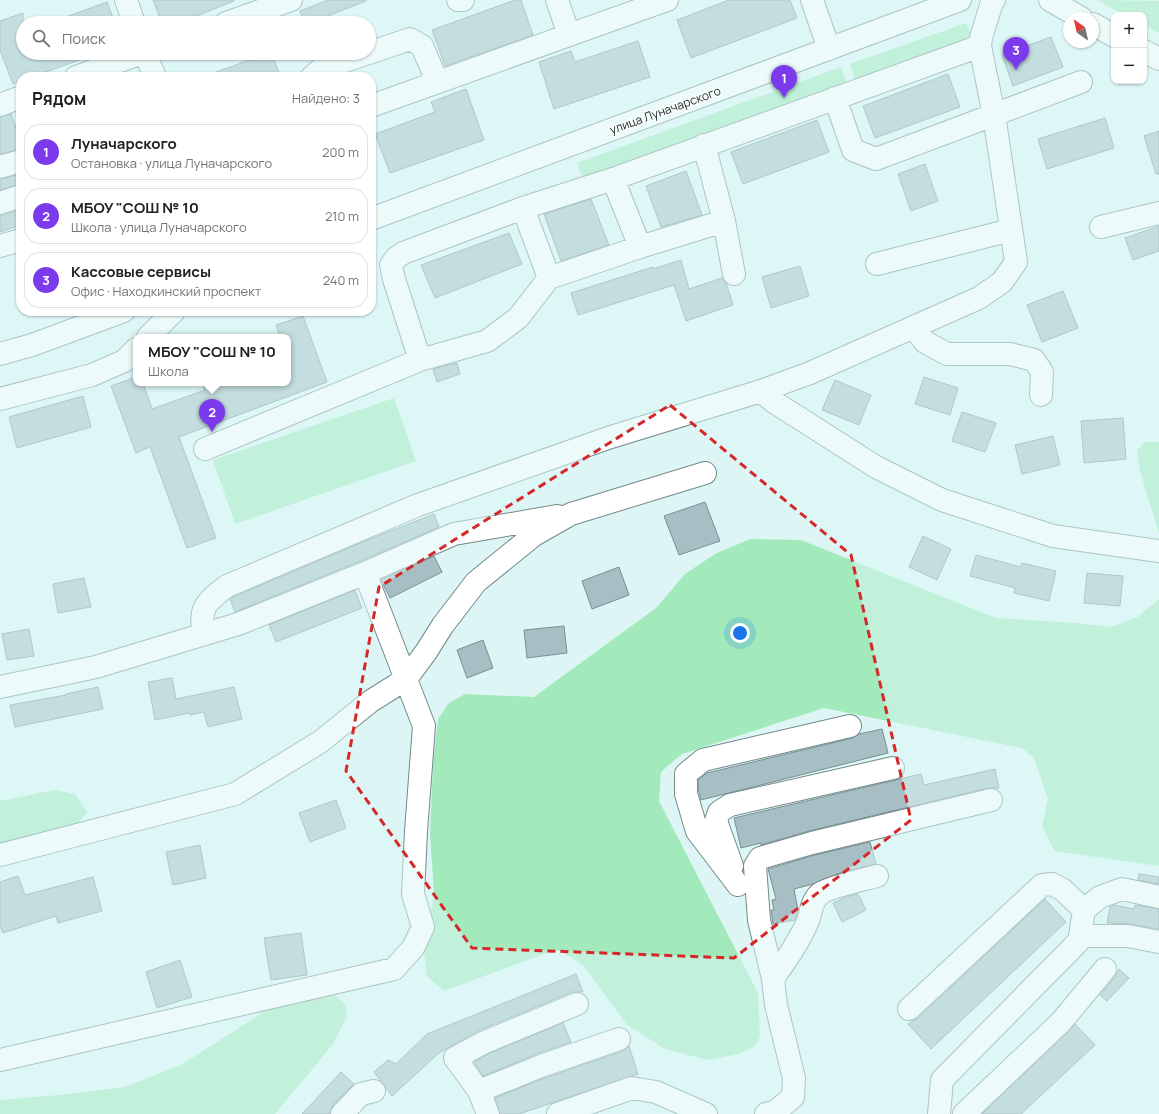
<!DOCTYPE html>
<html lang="ru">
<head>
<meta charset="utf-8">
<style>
  :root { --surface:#fff; --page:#f6f6f6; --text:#202124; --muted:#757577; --line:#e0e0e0; --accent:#7c3aed }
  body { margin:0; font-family:Manrope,sans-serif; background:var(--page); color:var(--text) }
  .controls { position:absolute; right:12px; top:12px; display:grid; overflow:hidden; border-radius:8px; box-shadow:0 1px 3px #0004 }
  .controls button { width:36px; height:36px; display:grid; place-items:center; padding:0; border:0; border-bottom:1px solid var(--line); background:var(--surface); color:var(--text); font:20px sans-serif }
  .compass { position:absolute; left:1063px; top:12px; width:36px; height:36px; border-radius:50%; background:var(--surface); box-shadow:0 1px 3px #0004; rotate:326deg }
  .you { position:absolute; left:740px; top:633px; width:14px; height:14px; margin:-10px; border:3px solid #fff; border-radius:50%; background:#1a73e8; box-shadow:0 0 0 6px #1a73e833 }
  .badge { display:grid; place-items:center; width:26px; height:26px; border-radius:50%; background:var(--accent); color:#fff; font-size:13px; font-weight:700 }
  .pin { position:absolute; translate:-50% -33px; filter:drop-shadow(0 1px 2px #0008) }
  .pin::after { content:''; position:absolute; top:21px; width:14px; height:12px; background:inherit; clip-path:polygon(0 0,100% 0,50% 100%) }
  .popup { position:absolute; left:133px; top:334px; width:158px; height:52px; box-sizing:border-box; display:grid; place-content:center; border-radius:8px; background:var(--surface); filter:drop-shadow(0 1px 3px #0005); font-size:13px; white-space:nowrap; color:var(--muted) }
  .popup b { font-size:15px; color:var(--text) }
  .popup::after { content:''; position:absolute; left:50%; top:100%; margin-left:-8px; border:8px solid transparent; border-top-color:var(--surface) }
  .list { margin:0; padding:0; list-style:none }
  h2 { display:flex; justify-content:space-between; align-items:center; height:52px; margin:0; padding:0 16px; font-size:17px }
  h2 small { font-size:13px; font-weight:400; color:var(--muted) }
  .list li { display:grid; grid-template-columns:26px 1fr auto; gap:12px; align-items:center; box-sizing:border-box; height:56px; margin:0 8px 8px; padding:0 8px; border:1px solid var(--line); border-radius:16px }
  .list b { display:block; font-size:15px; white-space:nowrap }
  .list p { margin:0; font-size:13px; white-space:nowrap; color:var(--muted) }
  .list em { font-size:13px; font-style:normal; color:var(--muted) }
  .icon { flex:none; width:22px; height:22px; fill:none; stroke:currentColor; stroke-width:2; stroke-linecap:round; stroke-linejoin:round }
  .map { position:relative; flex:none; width:1159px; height:1114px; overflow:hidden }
  .search { position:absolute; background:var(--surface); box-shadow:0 1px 3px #0004; left:16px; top:16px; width:360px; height:44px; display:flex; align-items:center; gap:10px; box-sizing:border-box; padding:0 14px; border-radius:22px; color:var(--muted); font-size:15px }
  .panel { position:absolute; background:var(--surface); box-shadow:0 1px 3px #0004; left:16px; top:72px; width:360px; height:244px; border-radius:16px }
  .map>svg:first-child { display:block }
  .green { fill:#a2eabb }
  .building { fill:#a7bfc4; stroke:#788f94 }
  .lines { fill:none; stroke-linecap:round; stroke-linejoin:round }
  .minor-casing { stroke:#738a89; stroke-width:24 }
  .major-casing { stroke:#738a89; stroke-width:24 }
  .minor { stroke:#fff; stroke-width:22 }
  .major { stroke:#fff; stroke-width:22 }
  .marked { fill:none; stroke:#d62828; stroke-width:3; stroke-dasharray:8 5; stroke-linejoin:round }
  .labels { text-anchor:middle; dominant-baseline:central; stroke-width:3; stroke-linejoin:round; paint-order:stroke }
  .street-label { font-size:12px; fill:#1d2726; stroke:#fafffe }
</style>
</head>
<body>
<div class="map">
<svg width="1159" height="1114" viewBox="0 0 1159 1114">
  <rect width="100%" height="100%" fill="#ddf6f5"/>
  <!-- green -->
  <path class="green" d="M 1097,0 L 1159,1 L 1159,33 L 1144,25 L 1144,15 L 1124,15 Z
    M 966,23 L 971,34 L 967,43 L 856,84 L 850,64 Z
    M 841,67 L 848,86 L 584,182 L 577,163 Z
    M 394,398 L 416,461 L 235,524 L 213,460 Z
    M 1145,442 L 1159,442 L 1159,533 L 1140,471 L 1137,451 Z
    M 750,539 L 801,540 L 996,618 L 1077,623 L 1111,627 L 1138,617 L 1159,599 L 1159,866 L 1054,851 L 1042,826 L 1048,799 L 1034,758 L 1022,748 L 824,708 L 682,754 L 661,772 L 659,801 L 758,993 L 760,1037 L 754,1047 L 738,1054 L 708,1060 L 665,1049 L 627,1025 L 583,965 L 559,950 L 544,954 L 444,991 L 427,976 L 424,952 L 434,894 L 430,834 L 433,764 L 438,719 L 449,703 L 465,694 L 534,697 L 656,608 L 685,574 L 715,554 Z
    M 55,790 L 75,794 L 87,812 L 75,827 L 0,845 L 0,801 Z
    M 306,994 L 336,996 L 345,1004 L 347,1017 L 333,1044 L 275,1114 L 0,1114 L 0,1100 L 59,1095 L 125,1087 L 181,1065 L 281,1001 Z"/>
  <!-- building -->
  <path class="building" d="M 153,0 L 234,0 L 234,1 L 179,23 L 162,23 Z
    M 328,0 L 366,0 L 366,1 L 310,23 L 304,23 L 300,11 Z
    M 515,0 L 521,0 L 533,35 L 445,66 L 432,30 Z
    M 729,0 L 790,0 L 797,18 L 691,58 L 677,20 Z
    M 107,2 L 115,23 L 55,23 L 55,21 Z
    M 23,13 L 23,53 L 93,53 L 93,55 L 32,77 L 21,77 L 21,81 L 13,84 L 0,50 L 0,21 Z
    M 1051,37 L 1063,67 L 1013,86 L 1002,55 Z
    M 638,41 L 650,77 L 554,109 L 539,62 L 571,51 L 575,62 Z
    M 269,53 L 271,53 L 281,77 L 208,77 L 208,75 Z
    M 948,74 L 960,107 L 875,138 L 863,106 Z
    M 466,89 L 484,140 L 390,173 L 375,134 L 435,112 L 431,102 Z
    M 11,114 L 21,141 L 21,149 L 0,154 L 0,117 Z
    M 1105,118 L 1114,148 L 1047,169 L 1038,139 Z
    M 817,120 L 829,152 L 743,184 L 731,152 Z
    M 1159,131 L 1159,174 L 1156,174 L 1144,136 Z
    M 925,164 L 938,201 L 911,211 L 898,174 Z
    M 686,171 L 702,215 L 661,227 L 646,186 Z
    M 21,174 L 21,184 L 0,190 L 0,179 Z
    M 591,199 L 609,245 L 561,261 L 544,214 Z
    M 21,209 L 21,225 L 0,232 L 0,215 Z
    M 1159,226 L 1159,251 L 1133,260 L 1125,238 Z
    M 509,233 L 522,264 L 435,298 L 421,265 Z
    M 681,260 L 689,289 L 722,278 L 726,283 L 733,305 L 686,321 L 674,285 L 578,315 L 571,293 L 653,267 L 653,269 Z
    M 800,266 L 809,296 L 771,308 L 762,277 Z
    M 1063,291 L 1078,328 L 1042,342 L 1027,305 Z
    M 303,316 L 327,382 L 179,437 L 216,538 L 187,548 L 150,447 L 136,453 L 111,386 L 136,377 L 136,383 L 143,383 L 152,409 L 205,390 L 202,383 L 288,383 L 288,337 L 280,337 L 276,325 Z
    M 457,363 L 460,374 L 437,382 L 433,369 Z
    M 924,377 L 958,388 L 950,415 L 915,404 Z
    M 835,380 L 871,395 L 859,425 L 822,410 Z
    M 83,396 L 91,427 L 17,448 L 9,417 Z
    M 962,412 L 996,423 L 985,452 L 952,441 Z
    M 1123,418 L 1126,459 L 1084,463 L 1081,421 Z
    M 1053,436 L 1060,465 L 1022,474 L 1015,445 Z
    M 705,502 L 720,541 L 679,555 L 664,516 Z
    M 434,514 L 439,527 L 360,561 L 235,612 L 230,599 L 233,597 L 365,541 Z
    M 923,536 L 951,549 L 937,580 L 909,567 Z
    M 976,555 L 1021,567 L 1022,563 L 1056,571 L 1049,601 L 1014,593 L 1015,588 L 970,576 Z
    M 434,556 L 442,572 L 390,598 L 381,580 Z
    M 619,567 L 629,595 L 592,609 L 582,581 Z
    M 1087,573 L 1123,576 L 1120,606 L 1084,603 Z
    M 84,578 L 91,607 L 58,613 L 53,584 Z
    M 355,590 L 362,608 L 276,642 L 269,625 Z
    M 564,626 L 567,653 L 527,658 L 524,630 Z
    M 29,629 L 34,656 L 7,660 L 2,634 Z
    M 483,640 L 493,668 L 467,678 L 457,650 Z
    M 172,678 L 176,699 L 234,687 L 242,719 L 208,727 L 204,712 L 190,715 L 189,713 L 155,720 L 148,682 Z
    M 98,687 L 103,709 L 15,727 L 10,705 L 66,695 L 66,694 Z
    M 882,729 L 888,753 L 701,800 L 698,788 L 698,780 L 707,773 L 853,738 L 859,734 Z
    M 995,769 L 999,788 L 988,788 L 809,831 L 761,845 L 761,843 L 741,848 L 734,818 L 921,774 L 924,785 Z
    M 336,800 L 346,828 L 310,842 L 299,813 Z
    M 870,842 L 876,864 L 837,874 L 813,884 L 794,889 L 798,910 L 795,920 L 773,924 L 771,910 L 774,910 L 772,900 L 776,899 L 768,869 L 815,855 Z
    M 200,845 L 206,878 L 173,885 L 166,852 Z
    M 1139,874 L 1159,877 L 1159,884 L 1138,880 Z
    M 18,876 L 25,895 L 93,877 L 102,911 L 58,923 L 56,916 L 3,933 L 0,926 L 0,882 Z
    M 858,894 L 866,910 L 842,922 L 833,903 L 846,897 Z
    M 1045,899 L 1066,922 L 931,1049 L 908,1024 L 918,1018 Z
    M 1114,905 L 1134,909 L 1135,905 L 1159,909 L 1159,929 L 1130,924 L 1107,923 L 1110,907 Z
    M 301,933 L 307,975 L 271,980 L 264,938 Z
    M 180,960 L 192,997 L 157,1008 L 146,972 Z
    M 1119,969 L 1129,978 L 1107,1001 L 1100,995 L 1115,977 Z
    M 576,974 L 583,992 L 572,992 L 480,1030 L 449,1047 L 439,1053 L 392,1096 L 374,1072 L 388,1060 L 396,1064 L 427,1034 Z
    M 563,1023 L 571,1042 L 536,1054 L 483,1076 L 474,1062 L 490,1053 Z
    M 1075,1024 L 1095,1045 L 1021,1114 L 982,1114 Z
    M 629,1046 L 638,1074 L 519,1114 L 500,1114 L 495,1098 L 545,1078 L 623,1051 Z
    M 341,1072 L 354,1084 L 333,1105 L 330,1114 L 302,1114 Z"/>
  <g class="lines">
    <defs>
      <path id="minor" d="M 126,0 L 134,23
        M 458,0 L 463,0
        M 557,0 L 569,35
        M 812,0 L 829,49
        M 226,23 L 291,0
        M 145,53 L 155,77
        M 369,53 L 410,39 L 422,46 L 437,81
        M 76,77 L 142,53
        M 312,77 L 321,69 L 368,53
        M 835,98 L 853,150 L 876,159 L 1081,82
        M 0,105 L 21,97
        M 371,106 L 667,0
        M 704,145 L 724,221 L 734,274
        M 0,167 L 21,161
        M 613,179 L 640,247
        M 0,203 L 21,196
        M 523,208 L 549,278
        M 1101,227 L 1159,213
        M 0,246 L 21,240
        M 877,264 L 1011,230
        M 913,327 L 925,342 L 947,354 L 1010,354 L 1034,360 L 1042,372 L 1041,395
        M 148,337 L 174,311
        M 420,360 L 394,279 L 391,265 L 396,258 L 403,253 L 523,208 L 613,179 L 980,46
        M 761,391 L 774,402 L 876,467 L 942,500 L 1053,536 L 1159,551
        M 0,399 L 92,375 L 124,361 L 136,349
        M 205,449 L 420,360 L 487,341 L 518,318 L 549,278 L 640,247 L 724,221
        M 204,634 C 198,608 207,601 227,586 L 418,505 L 611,437 L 761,391 L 810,373 L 979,298 L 1002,282 L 1016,262 L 994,115 L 980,46 L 981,38 L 992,2 L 994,0
        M 0,687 L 96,667 L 238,624 L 365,573 L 454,534 L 557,516
        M 0,855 L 235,794 L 320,742 L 371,701 L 406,679 L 426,652 L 443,625 L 476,582 L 534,535 L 571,514 L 705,473
        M 732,866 L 716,821 L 719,812 L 730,805 L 893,768
        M 738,885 L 697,831 L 686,794 L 686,774 L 703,760 L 850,726
        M 1084,910 L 1100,897 L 1122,889 L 1159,897
        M 1080,936 L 1128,936 L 1159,942
        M 773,979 L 759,920 L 755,866 L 760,858 L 812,843 L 991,800
        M 909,1009 L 1042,885 L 1052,884 L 1063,890 L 1084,910 L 1080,936 L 1078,942 L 942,1080 L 939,1114
        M 0,1060 L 394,969 L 413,948 L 423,927 L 413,894 L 416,831 L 424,726 L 365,573
        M 479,1091 L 541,1066 L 619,1039
        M 342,1114 L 361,1094 L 374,1091
        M 488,1114 L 479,1091 L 455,1058 L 485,1042 L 577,1004
        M 558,1114 L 632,1088 L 656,1092 L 706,1114
        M 766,1114 L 776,1111 L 793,1097 L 794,1078 L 776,1005 L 773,979 C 786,960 799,942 808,921 C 811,912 812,899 821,893 C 833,886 862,880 877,876
        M 964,1114 L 1061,1022 L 1105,969"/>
      <path id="major" d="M 1050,0 L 1081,18
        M 1093,24 L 1114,36
        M 1144,51 L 1159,59
        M 371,219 L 960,0
        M 0,354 L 32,345 L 124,311"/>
    </defs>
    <!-- minor casing -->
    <use href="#minor" class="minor-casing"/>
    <!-- major casing -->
    <use href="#major" class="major-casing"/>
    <!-- minor -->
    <use href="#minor" class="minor"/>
    <!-- major -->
    <use href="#major" class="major"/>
  </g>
  <!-- marked area -->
  <path d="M0 0H1159V1114H0ZM 670,405 L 851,555 L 911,820 L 734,958 L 472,948 L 346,771 L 379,587 Z" fill="#ddf6f5" fill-opacity=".55" fill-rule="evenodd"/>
  <path class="marked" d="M 670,405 L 851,555 L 911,820 L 734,958 L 472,948 L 346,771 L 379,587 Z"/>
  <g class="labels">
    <!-- street labels -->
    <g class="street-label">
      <text transform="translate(665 110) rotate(-20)">улица Луначарского</text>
    </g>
  </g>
</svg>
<div class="controls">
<button>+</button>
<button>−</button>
</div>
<svg class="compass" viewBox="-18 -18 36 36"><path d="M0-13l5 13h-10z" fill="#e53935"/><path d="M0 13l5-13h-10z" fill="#757577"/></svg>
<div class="you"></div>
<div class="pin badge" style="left:784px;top:98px">1</div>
<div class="pin badge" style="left:212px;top:432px">2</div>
<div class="popup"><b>МБОУ &quot;СОШ № 10</b>Школа</div>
<div class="pin badge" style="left:1016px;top:70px">3</div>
<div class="search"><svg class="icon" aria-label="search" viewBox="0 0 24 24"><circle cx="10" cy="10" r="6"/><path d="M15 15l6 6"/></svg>Поиск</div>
<section class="panel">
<h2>Рядом<small>Найдено: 3</small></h2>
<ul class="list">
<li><span class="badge">1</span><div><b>Луначарского</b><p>Остановка · улица Луначарского</p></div><em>200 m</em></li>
<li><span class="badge">2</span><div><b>МБОУ &quot;СОШ № 10</b><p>Школа · улица Луначарского</p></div><em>210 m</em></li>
<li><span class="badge">3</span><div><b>Кассовые сервисы</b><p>Офис · Находкинский проспект</p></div><em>240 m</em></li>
</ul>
</section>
</div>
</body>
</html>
